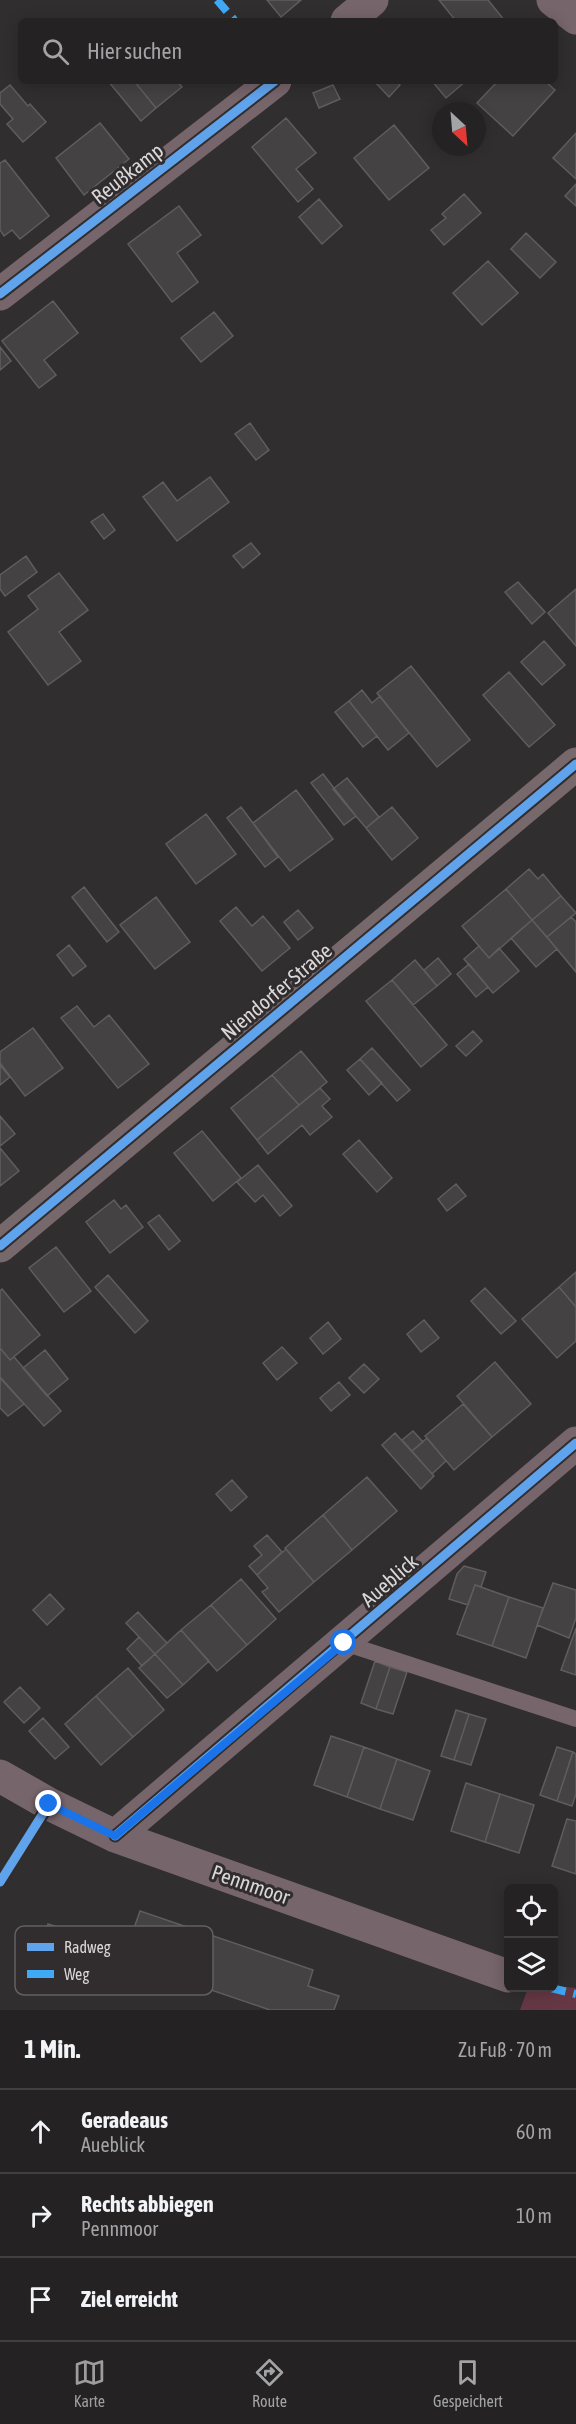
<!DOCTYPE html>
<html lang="de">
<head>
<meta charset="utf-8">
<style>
  :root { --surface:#242223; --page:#302f30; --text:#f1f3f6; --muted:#a3a4a6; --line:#413f41; --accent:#9e9c9c }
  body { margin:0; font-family:"Asap Condensed",sans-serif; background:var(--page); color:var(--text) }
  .controls { position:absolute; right:18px; bottom:18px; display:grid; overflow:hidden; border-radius:9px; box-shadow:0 3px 15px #0003 }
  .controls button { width:54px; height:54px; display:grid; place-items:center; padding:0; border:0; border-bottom:2px solid var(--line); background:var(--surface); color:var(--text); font:30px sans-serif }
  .compass { position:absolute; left:432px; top:102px; width:54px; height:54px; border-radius:50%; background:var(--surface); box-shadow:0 3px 15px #0003; rotate:154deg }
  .stop { position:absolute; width:18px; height:18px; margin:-14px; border:4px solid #1a73e8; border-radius:50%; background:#fff }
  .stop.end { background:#1a73e8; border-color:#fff; box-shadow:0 2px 6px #0008 }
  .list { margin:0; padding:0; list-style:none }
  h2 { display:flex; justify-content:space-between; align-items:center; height:78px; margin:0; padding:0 24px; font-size:26px }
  h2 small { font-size:20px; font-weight:400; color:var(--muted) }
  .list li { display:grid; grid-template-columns:39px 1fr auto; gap:18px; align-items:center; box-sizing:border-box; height:84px; padding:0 24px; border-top:2px solid var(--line) }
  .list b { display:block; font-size:22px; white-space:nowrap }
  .list p { margin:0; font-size:20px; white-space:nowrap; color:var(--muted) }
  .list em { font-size:20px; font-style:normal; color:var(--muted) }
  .icon { flex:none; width:33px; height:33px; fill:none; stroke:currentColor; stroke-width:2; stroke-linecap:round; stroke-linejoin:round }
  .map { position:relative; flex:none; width:576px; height:2010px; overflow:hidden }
  .search { position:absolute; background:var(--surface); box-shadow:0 3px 15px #0003; left:18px; right:18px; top:18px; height:66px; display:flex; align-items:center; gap:15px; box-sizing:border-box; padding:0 21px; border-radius:9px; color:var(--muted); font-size:22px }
  .sheet { height:330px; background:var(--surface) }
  nav { display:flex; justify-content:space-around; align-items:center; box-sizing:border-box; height:84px; border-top:2px solid var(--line); background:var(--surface); font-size:16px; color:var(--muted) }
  nav a { display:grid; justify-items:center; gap:3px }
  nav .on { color:var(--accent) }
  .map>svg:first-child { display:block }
  .green { fill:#663845 }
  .building { fill:#444243; stroke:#5f5d5e; stroke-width:1.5 }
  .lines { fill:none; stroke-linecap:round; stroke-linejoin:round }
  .service { stroke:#76656a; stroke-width:16 }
  .minor { stroke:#76656a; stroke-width:33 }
  .secondary { stroke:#77686b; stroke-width:33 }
  .quiet { stroke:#3fa9f5; stroke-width:8; stroke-dasharray:15 8; stroke-linecap:butt }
  .cycleway-casing { stroke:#312d2e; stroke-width:13 }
  .cycleway { stroke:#60a3ed; stroke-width:9 }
  .route { stroke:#1a73e8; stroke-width:8 }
  .labels { text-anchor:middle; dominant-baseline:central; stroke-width:6; stroke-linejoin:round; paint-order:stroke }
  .street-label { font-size:21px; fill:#d9d7d7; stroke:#312d2e }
  .key { fill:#312d2e; stroke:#636061; stroke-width:1.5 }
  .key-label { font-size:16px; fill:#d9d7d7 }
</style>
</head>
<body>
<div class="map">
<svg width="576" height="2010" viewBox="0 0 576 2010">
  <rect width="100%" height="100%" fill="#302e2f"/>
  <!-- green -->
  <path class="green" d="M 554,1986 L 576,1988 L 576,2010 L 520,2010 L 528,1988 Z"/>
  <!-- building -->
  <path class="building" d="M 267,0 L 301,0 L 281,17 Z
    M 439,0 L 488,0 L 505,21 L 456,21 Z
    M 108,81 L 134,81 L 156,108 L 141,121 Z
    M 134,81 L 177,81 L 182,87 L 156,108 Z
    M 374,81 L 396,81 L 400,85 L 389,97 Z
    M 432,81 L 466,81 L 446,98 Z
    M 498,81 L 545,81 L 555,90 L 513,136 L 477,103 Z
    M 10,85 L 28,106 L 30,104 L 46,122 L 23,142 L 7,124 L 13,119 L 0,104 L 0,93 Z
    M 333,85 L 340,99 L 319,108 L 313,93 Z
    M 286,118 L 316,153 L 296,169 L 313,189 L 298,202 L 252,147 Z
    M 100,123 L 129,159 L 84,195 L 56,158 Z
    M 394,125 L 429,168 L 389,200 L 354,158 Z
    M 576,133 L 576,179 L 553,158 Z
    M 5,160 L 49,216 L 20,239 L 12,230 L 4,236 L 0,230 L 0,163 Z
    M 576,184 L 576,206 L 565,196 Z
    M 464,194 L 481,213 L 444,245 L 431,230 L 446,218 L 442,214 Z
    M 319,199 L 342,226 L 322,244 L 299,217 Z
    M 179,206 L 201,235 L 177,253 L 198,282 L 172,302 L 128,244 Z
    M 526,233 L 556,262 L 540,278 L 511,249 Z
    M 488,261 L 518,293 L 482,325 L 453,293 Z
    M 53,301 L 78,333 L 44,360 L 56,375 L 39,388 L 2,341 Z
    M 214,312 L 233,336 L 201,362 L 181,338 Z
    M 0,347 L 11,361 L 0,370 Z
    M 250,423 L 269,450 L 256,460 L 235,434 Z
    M 210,477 L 229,502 L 177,541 L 143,497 L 163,482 L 177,501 Z
    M 103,514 L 115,530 L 104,539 L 91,522 Z
    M 251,543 L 260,554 L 243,568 L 233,556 Z
    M 26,556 L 37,572 L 5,596 L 0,589 L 0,575 Z
    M 59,573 L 88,610 L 59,632 L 81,661 L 48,685 L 8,632 L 38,609 L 28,596 Z
    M 518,582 L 545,612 L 532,624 L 505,592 Z
    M 576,589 L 576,646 L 548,613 Z
    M 544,641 L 565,665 L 542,685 L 521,662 Z
    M 411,666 L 470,740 L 437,767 L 377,693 Z
    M 509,672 L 555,725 L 529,747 L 483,695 Z
    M 362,690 L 372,703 L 380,696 L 409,733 L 388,750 L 349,701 Z
    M 349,701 L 377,736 L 363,747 L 335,712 Z
    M 323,774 L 356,816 L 344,825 L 311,783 Z
    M 347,778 L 379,817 L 366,828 L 333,789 Z
    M 296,790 L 333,839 L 290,871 L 253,823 Z
    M 241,807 L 278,857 L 265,867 L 227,818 Z
    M 392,807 L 418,838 L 392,860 L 366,828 Z
    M 206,814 L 236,854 L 196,884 L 166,844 Z
    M 529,869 L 538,879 L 543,874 L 561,896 L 532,920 L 506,889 Z
    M 84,887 L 119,932 L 107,942 L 72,897 Z
    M 506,889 L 532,920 L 489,958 L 462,926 Z
    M 561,896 L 576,913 L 547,937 L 532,920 Z
    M 156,897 L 190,942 L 155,969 L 120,925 Z
    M 236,907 L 252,926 L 263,916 L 290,948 L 262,971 L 220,921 Z
    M 298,910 L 313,928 L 298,940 L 284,922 Z
    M 571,917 L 576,922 L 576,972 L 547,937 Z
    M 532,920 L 557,949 L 536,967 L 511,938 Z
    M 69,945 L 86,966 L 73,976 L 57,955 Z
    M 479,946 L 489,958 L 499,948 L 519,971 L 493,993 L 464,959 Z
    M 438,958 L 451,974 L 437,986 L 424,970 Z
    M 415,960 L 437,986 L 413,1005 L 392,980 Z
    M 469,964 L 488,987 L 476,997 L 457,974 Z
    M 392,980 L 447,1045 L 421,1067 L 366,1001 Z
    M 77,1006 L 94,1027 L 109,1015 L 149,1064 L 118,1088 L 61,1018 Z
    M 33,1028 L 63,1068 L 25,1096 L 0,1063 L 0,1052 Z
    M 473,1031 L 482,1041 L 466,1056 L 456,1046 Z
    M 372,1048 L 410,1090 L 397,1101 L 360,1059 Z
    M 301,1051 L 327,1082 L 299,1105 L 272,1075 Z
    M 360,1059 L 382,1083 L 369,1095 L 347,1070 Z
    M 0,1065 L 10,1077 L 0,1085 Z
    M 272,1075 L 299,1105 L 257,1140 L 231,1108 Z
    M 320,1088 L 330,1099 L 322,1106 L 332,1117 L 310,1135 L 302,1125 L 268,1154 L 257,1140 Z
    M 0,1116 L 15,1134 L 0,1146 Z
    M 202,1131 L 241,1178 L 213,1201 L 174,1153 Z
    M 359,1140 L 392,1178 L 377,1192 L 343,1154 Z
    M 0,1148 L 19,1171 L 0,1186 Z
    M 258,1165 L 292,1206 L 280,1216 L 263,1195 L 255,1202 L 237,1182 Z
    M 456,1184 L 466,1196 L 447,1211 L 438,1199 Z
    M 114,1200 L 121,1209 L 126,1205 L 143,1227 L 110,1253 L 86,1222 Z
    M 159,1215 L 180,1241 L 169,1250 L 148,1223 Z
    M 56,1247 L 91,1291 L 64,1312 L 29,1268 Z
    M 576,1272 L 576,1307 L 559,1287 Z
    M 108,1275 L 148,1321 L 135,1333 L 95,1287 Z
    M 559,1287 L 576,1307 L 576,1341 L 557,1358 L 522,1319 Z
    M 485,1288 L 516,1321 L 501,1334 L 471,1301 Z
    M 2,1289 L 40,1335 L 10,1360 L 0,1348 L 0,1291 Z
    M 424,1320 L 439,1338 L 421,1352 L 407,1334 Z
    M 328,1322 L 341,1339 L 323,1354 L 310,1338 Z
    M 282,1347 L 297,1363 L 277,1380 L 263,1363 Z
    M 0,1348 L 10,1360 L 14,1357 L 61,1411 L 44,1426 L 0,1377 Z
    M 45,1350 L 68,1379 L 47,1396 L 23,1368 Z
    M 495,1362 L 531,1404 L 492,1437 L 457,1396 Z
    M 364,1364 L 379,1379 L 364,1393 L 349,1378 Z
    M 0,1378 L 24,1404 L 8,1416 L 0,1408 Z
    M 339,1382 L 350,1395 L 331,1411 L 320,1398 Z
    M 463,1404 L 492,1437 L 454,1470 L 425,1436 Z
    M 413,1431 L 423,1442 L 412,1451 L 402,1440 Z
    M 395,1433 L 434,1476 L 421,1489 L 382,1445 Z
    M 427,1438 L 446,1461 L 432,1474 L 412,1451 Z
    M 367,1477 L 397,1511 L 352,1550 L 323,1515 Z
    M 232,1480 L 247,1497 L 231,1511 L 216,1494 Z
    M 323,1515 L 352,1550 L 314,1582 L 285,1548 Z
    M 267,1535 L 282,1552 L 257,1575 L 249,1566 L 262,1555 L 254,1546 Z
    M 286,1549 L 314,1582 L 279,1612 L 262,1592 L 268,1588 L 257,1575 Z
    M 464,1566 L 486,1572 L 481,1587 L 475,1585 L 468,1605 L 449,1599 L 457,1574 Z
    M 241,1579 L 276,1619 L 247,1645 L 211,1605 Z
    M 553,1583 L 576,1590 L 576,1618 L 569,1638 L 537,1625 Z
    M 475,1585 L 509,1597 L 492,1646 L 457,1634 Z
    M 50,1594 L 64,1609 L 47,1625 L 33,1610 Z
    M 509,1597 L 543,1608 L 526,1658 L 492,1646 Z
    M 211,1605 L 247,1645 L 217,1671 L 181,1630 Z
    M 138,1612 L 167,1643 L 155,1654 L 126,1623 Z
    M 576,1628 L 576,1675 L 561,1670 Z
    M 181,1630 L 209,1661 L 183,1685 L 155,1654 Z
    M 139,1637 L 155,1654 L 142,1666 L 127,1649 Z
    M 155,1654 L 183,1685 L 167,1698 L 139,1668 Z
    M 375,1661 L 390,1667 L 376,1709 L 361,1703 Z
    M 390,1667 L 407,1672 L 393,1714 L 376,1709 Z
    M 128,1668 L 164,1710 L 133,1737 L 96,1696 Z
    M 20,1687 L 40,1708 L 24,1723 L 4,1702 Z
    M 96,1696 L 133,1737 L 101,1765 L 65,1724 Z
    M 456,1710 L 469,1714 L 454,1760 L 441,1756 Z
    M 469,1714 L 486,1719 L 471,1765 L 454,1760 Z
    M 43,1718 L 69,1747 L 55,1759 L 29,1731 Z
    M 331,1736 L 364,1747 L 347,1797 L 314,1785 Z
    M 364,1747 L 397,1759 L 380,1809 L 347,1797 Z
    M 557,1747 L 573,1752 L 557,1801 L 540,1795 Z
    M 573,1752 L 576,1754 L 576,1794 L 572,1806 L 557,1801 Z
    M 397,1759 L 430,1771 L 413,1820 L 380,1809 Z
    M 466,1783 L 500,1794 L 485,1842 L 451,1831 Z
    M 500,1794 L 534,1805 L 519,1853 L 485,1842 Z
    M 567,1819 L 576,1821 L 576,1874 L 552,1866 Z
    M 140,1911 L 313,1970 L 308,1986 L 339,1996 L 334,2010 L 270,2010 L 123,1960 Z
    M 48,1924 L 71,1931 L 65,1948 L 42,1941 Z"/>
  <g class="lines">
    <!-- service -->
    <path class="service" d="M 344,1643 L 576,1719"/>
    <!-- minor -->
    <path class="minor" d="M 553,0 L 576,18
      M 347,21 L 372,0
      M 0,294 L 275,81
      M 0,1776 L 49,1804 L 115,1836 L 508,1976
      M 115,1836 L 576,1443"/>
    <!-- secondary -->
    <path class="secondary" d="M 0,1246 L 576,764"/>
    <!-- quiet -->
    <path class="quiet" d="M 217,0 L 235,21
      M 551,1988 L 576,1994"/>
    <defs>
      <path id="cycleway" d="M 0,294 L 275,81
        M 0,1246 L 576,764
        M 115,1836 L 576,1443
        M 0,1882 L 49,1804"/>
    </defs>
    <!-- cycleway casing -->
    <use href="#cycleway" class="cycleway-casing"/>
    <!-- cycleway -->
    <use href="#cycleway" class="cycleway"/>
  </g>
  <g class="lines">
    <!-- route -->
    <path class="route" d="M 49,1804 L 115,1836 L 344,1643"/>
  </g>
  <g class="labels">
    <!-- street labels -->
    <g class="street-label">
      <text transform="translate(127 173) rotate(-38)">Reußkamp</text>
      <text transform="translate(276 991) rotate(-40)">Niendorfer Straße</text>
      <text transform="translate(389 1580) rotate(-41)">Aueblick</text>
      <text transform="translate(251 1884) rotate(19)">Pennmoor</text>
    </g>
  </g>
  <!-- legend -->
  <rect x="15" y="1926" width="198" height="69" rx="9" class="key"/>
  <rect x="27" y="1943" width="27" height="8" fill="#60a3ed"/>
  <rect x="27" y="1970" width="27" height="8" fill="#3fa9f5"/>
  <g class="key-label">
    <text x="64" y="1953">Radweg</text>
    <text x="64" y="1980">Weg</text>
  </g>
</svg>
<div class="controls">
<button><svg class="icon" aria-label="locate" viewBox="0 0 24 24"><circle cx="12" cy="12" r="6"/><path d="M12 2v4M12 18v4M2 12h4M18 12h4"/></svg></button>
<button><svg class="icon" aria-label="layers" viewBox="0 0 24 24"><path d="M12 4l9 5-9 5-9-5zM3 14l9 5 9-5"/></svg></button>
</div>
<svg class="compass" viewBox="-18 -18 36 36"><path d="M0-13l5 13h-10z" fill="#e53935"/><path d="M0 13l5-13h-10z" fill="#a3a4a6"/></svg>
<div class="stop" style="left:344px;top:1643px"></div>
<div class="stop end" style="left:49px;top:1804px"></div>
<div class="search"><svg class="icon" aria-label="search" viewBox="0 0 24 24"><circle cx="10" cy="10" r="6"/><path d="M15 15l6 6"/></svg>Hier suchen</div>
</div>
<section class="sheet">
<h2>1 Min.<small>Zu Fuß · 70 m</small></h2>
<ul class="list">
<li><svg class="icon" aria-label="ahead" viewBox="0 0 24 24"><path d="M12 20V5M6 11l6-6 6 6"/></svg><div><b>Geradeaus</b><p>Aueblick</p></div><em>60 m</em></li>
<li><svg class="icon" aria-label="right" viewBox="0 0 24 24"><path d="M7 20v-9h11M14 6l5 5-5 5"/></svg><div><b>Rechts abbiegen</b><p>Pennmoor</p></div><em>10 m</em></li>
<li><svg class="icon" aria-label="arrive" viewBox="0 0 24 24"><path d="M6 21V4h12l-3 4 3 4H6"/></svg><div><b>Ziel erreicht</b></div></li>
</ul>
</section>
<nav>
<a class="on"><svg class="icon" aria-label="map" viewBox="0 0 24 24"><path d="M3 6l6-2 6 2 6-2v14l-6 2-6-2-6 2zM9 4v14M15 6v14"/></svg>Karte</a>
<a><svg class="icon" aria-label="directions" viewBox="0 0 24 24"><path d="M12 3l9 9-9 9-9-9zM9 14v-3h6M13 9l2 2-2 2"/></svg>Route</a>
<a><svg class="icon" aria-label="saved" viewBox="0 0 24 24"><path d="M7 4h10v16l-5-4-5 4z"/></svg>Gespeichert</a>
</nav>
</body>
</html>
